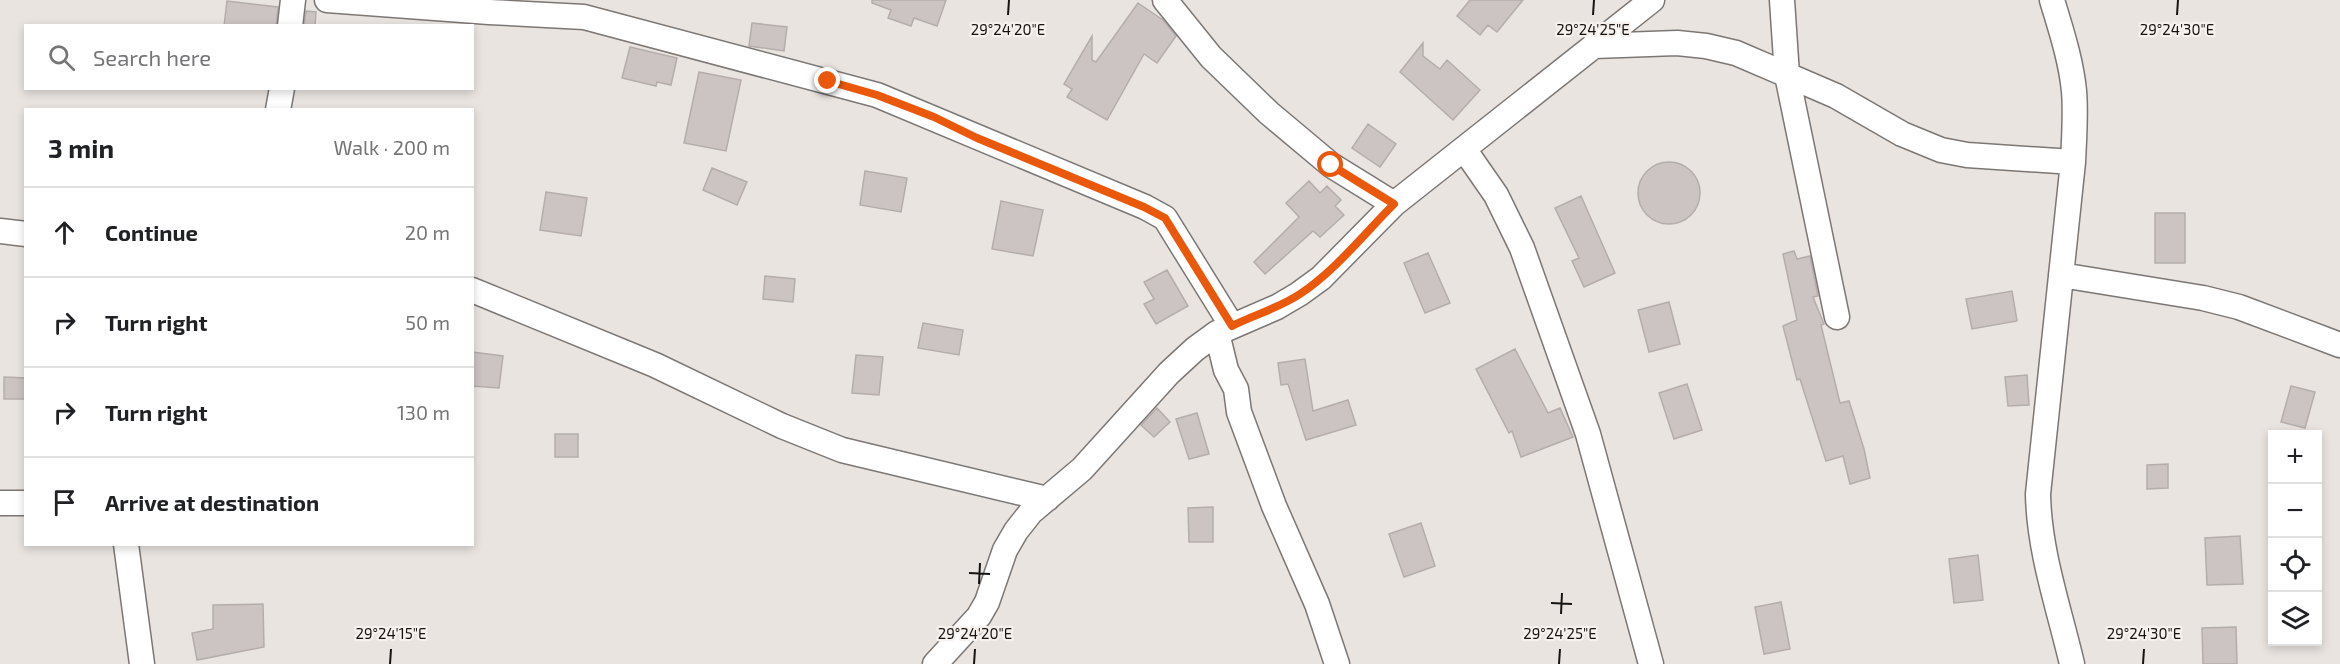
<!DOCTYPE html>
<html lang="en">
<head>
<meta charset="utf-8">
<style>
  :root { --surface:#fff; --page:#f2f2f2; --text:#202124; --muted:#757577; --line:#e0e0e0 }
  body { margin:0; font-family:"Exo 2",sans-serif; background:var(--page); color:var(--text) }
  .controls { position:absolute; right:18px; bottom:18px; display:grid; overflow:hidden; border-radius:0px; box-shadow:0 3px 9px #0003 }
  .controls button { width:54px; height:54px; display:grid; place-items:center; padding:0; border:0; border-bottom:2px solid var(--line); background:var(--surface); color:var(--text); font:30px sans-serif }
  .stop { position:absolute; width:18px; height:18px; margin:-14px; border:4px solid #ea580c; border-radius:50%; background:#fff }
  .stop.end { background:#ea580c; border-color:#fff; box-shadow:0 2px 6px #0008 }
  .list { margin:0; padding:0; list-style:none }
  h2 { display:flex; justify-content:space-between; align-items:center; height:78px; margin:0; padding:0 24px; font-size:26px }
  h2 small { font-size:20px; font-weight:400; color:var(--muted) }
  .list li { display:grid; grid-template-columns:39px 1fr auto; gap:18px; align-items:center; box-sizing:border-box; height:90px; padding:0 24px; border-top:2px solid var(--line) }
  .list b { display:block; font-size:22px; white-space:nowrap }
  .list em { font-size:20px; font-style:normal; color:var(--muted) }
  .icon { flex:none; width:33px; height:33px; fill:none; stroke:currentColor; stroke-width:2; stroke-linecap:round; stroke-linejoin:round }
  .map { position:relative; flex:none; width:2340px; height:664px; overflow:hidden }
  .search { position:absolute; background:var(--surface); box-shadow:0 3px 9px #0003; left:24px; top:24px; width:450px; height:66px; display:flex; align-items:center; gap:15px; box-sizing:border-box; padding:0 21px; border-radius:0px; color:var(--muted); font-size:22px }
  .panel { position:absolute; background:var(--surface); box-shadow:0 3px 9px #0003; left:24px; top:108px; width:450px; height:438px; border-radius:0px }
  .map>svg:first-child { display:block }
  .building { fill:#cbc4c3; stroke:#b4adac; stroke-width:1.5 }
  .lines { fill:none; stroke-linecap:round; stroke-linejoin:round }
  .minor-casing { stroke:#7c7774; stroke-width:27 }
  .minor { stroke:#fff; stroke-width:24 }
  .route { stroke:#ea580c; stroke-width:8 }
  .ticks { fill:none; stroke:#151312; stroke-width:2 }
  .ticks-label { font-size:15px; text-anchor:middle; fill:#151312; stroke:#f7f1ed; stroke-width:4.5; stroke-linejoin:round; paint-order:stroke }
</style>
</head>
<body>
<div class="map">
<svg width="2340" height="664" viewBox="0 0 2340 664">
  <rect width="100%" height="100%" fill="#e9e4e0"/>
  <!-- building -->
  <path class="building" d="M 872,0 L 946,0 L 937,26 L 914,18 L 911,26 L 888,18 L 891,10 L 872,3 Z
    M 1470,0 L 1523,0 L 1497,32 L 1488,25 L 1480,35 L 1457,16 Z
    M 227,1 L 278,7 L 276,26 L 224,26 Z
    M 1138,3 L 1163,20 L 1176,36 L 1157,63 L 1144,54 L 1107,120 L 1067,97 L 1072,89 L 1064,84 L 1092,36 L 1092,60 L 1096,62 Z
    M 306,11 L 316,12 L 315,26 L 304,26 Z
    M 752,23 L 787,27 L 784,51 L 749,46 Z
    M 1423,43 L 1423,56 L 1440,69 L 1447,60 L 1480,90 L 1453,120 L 1400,72 Z
    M 630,47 L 677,58 L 671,85 L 657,82 L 656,86 L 622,78 Z
    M 699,72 L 741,80 L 726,151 L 684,143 Z
    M 1368,124 L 1396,144 L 1380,167 L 1352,148 Z
    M1638 193a31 31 0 1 1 62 0a31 31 0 1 1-62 0Z
    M 712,168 L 747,182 L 737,205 L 703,190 Z
    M 865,171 L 907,178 L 901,212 L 860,205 Z
    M 1309,181 L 1320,193 L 1327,186 L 1341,200 L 1335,206 L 1344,215 L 1320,237 L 1313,231 L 1265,274 L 1254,262 L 1299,217 L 1286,203 Z
    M 546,192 L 587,198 L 581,236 L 540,230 Z
    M 1581,196 L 1615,273 L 1584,287 L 1572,261 L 1579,258 L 1555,208 Z
    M 1001,201 L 1043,210 L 1033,256 L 992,249 Z
    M 2155,213 L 2185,213 L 2185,263 L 2155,263 Z
    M 1794,251 L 1797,259 L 1810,256 L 1818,296 L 1813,297 L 1824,324 L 1821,325 L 1840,403 L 1849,401 L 1864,449 L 1870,478 L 1850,484 L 1843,456 L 1826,461 L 1800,379 L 1797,380 L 1783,326 L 1797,320 L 1783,254 Z
    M 1428,253 L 1450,303 L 1425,313 L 1404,263 Z
    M 1167,270 L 1188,306 L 1156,324 L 1144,304 L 1154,299 L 1144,282 Z
    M 765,276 L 795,279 L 793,302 L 763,299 Z
    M 2012,291 L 2017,321 L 1972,329 L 1966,299 Z
    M 1669,302 L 1680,344 L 1649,352 L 1638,310 Z
    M 923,323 L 963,330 L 959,355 L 918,348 Z
    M 1515,349 L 1548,413 L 1560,408 L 1573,437 L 1521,457 L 1512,431 L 1509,433 L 1476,369 Z
    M 472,352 L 503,356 L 499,388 L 472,386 Z
    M 856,355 L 883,357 L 879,395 L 852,393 Z
    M 1305,359 L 1313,411 L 1348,400 L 1356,425 L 1306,440 L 1288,384 L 1281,385 L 1278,363 Z
    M 2027,375 L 2029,405 L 2008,406 L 2005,377 Z
    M 4,377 L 26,378 L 26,399 L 4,399 Z
    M 1687,384 L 1702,430 L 1674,439 L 1659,393 Z
    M 2291,386 L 2315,392 L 2305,428 L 2281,422 Z
    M 1157,408 L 1170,422 L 1154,437 L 1141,425 Z
    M 1197,413 L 1209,454 L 1189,459 L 1176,419 Z
    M 555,434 L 578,434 L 578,457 L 555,457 Z
    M 2168,464 L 2168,488 L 2147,489 L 2147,465 Z
    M 1213,507 L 1213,542 L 1189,542 L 1188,508 Z
    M 1421,523 L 1435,566 L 1404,577 L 1389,534 Z
    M 2240,536 L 2243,584 L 2207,585 L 2205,538 Z
    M 1978,555 L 1983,600 L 1954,603 L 1949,559 Z
    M 1781,602 L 1790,649 L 1764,654 L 1755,607 Z
    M 263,604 L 264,647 L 197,660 L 192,633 L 213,629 L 213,605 Z
    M 2236,627 L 2237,664 L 2203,664 L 2202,628 Z"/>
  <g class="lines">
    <defs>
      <path id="minor" d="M 327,0 L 489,12 L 584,17 L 877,95 L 1145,207 L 1165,218 L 1232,326
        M 1165,0 L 1211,57 L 1269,113 L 1331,165 L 1394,204
        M 1782,0 L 1787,75 L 1837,317
        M 2052,0 C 2061,30 2071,60 2074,91 C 2076,114 2074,139 2073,162 L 2038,494 C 2039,552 2059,608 2072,664
        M 290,26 L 293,0
        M 1594,46 L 1677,43 L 1706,46 L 1736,53 L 1836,96 L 1902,134 L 1941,150 L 1967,155 L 2073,162
        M 278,110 L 282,88
        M 1464,149 L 1496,195 L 1522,248 L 1588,434 L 1651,664
        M 0,231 L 26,234
        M 2061,275 L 2203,298 L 2239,307 L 2340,345
        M 472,290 L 655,365 L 782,426 L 842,450 L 1047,499
        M 1217,333 L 1226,370 L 1236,389 L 1239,412 L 1274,506 L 1317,604 L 1337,664
        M 0,503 L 26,503
        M 126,544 L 142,664
        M 935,664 L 979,616 L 987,602 L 1005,550 L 1016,531 L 1031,512 L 1082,469 L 1169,373 L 1195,349 L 1217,333 L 1277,307 L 1299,294 L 1321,278 L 1394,204 L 1652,0"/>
    </defs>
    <!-- minor casing -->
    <use href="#minor" class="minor-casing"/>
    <!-- minor -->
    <use href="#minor" class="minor"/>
  </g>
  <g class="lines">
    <!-- route -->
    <path class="route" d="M 828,81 L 877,95 L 934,117 L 977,138 L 1144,207 L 1165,218 L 1232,326 C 1254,315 1279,308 1300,294 C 1335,271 1364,234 1394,204 L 1331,165"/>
  </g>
  <!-- ticks -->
  <path class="ticks" d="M 1008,15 L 1009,0M 1593,15 L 1594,0M 2177,15 L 2178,0M 969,573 L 990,574M 979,584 L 980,563M 1551,603 L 1572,604M 1561,614 L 1562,593M 390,664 L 391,649M 974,664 L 975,649M 1559,664 L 1560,649M 2143,664 L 2144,649"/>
  <g class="ticks-label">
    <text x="1008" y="35">29°24'20"E</text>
    <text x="1593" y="35">29°24'25"E</text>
    <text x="2177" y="35">29°24'30"E</text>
    <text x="391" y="639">29°24'15"E</text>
    <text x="975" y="639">29°24'20"E</text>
    <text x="1560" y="639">29°24'25"E</text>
    <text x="2144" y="639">29°24'30"E</text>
  </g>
</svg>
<div class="controls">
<button>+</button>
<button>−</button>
<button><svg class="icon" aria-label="locate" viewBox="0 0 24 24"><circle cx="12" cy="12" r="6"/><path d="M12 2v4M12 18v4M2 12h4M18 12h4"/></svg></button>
<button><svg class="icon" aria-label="layers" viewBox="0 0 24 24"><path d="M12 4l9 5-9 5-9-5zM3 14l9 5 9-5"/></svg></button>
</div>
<div class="stop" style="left:1331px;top:165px"></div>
<div class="stop end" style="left:828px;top:81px"></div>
<div class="search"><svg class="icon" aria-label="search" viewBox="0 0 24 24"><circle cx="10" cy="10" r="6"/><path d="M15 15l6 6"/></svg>Search here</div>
<section class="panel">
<h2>3 min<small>Walk · 200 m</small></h2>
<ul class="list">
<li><svg class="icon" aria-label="ahead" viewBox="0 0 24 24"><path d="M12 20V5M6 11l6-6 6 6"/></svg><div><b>Continue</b></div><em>20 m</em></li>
<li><svg class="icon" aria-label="right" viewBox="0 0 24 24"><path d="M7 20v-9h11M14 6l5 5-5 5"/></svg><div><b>Turn right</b></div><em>50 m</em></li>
<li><svg class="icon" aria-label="right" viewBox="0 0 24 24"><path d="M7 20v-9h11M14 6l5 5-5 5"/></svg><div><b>Turn right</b></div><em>130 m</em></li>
<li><svg class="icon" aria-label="arrive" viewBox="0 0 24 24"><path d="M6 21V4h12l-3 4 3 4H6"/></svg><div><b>Arrive at destination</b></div></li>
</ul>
</section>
</div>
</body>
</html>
